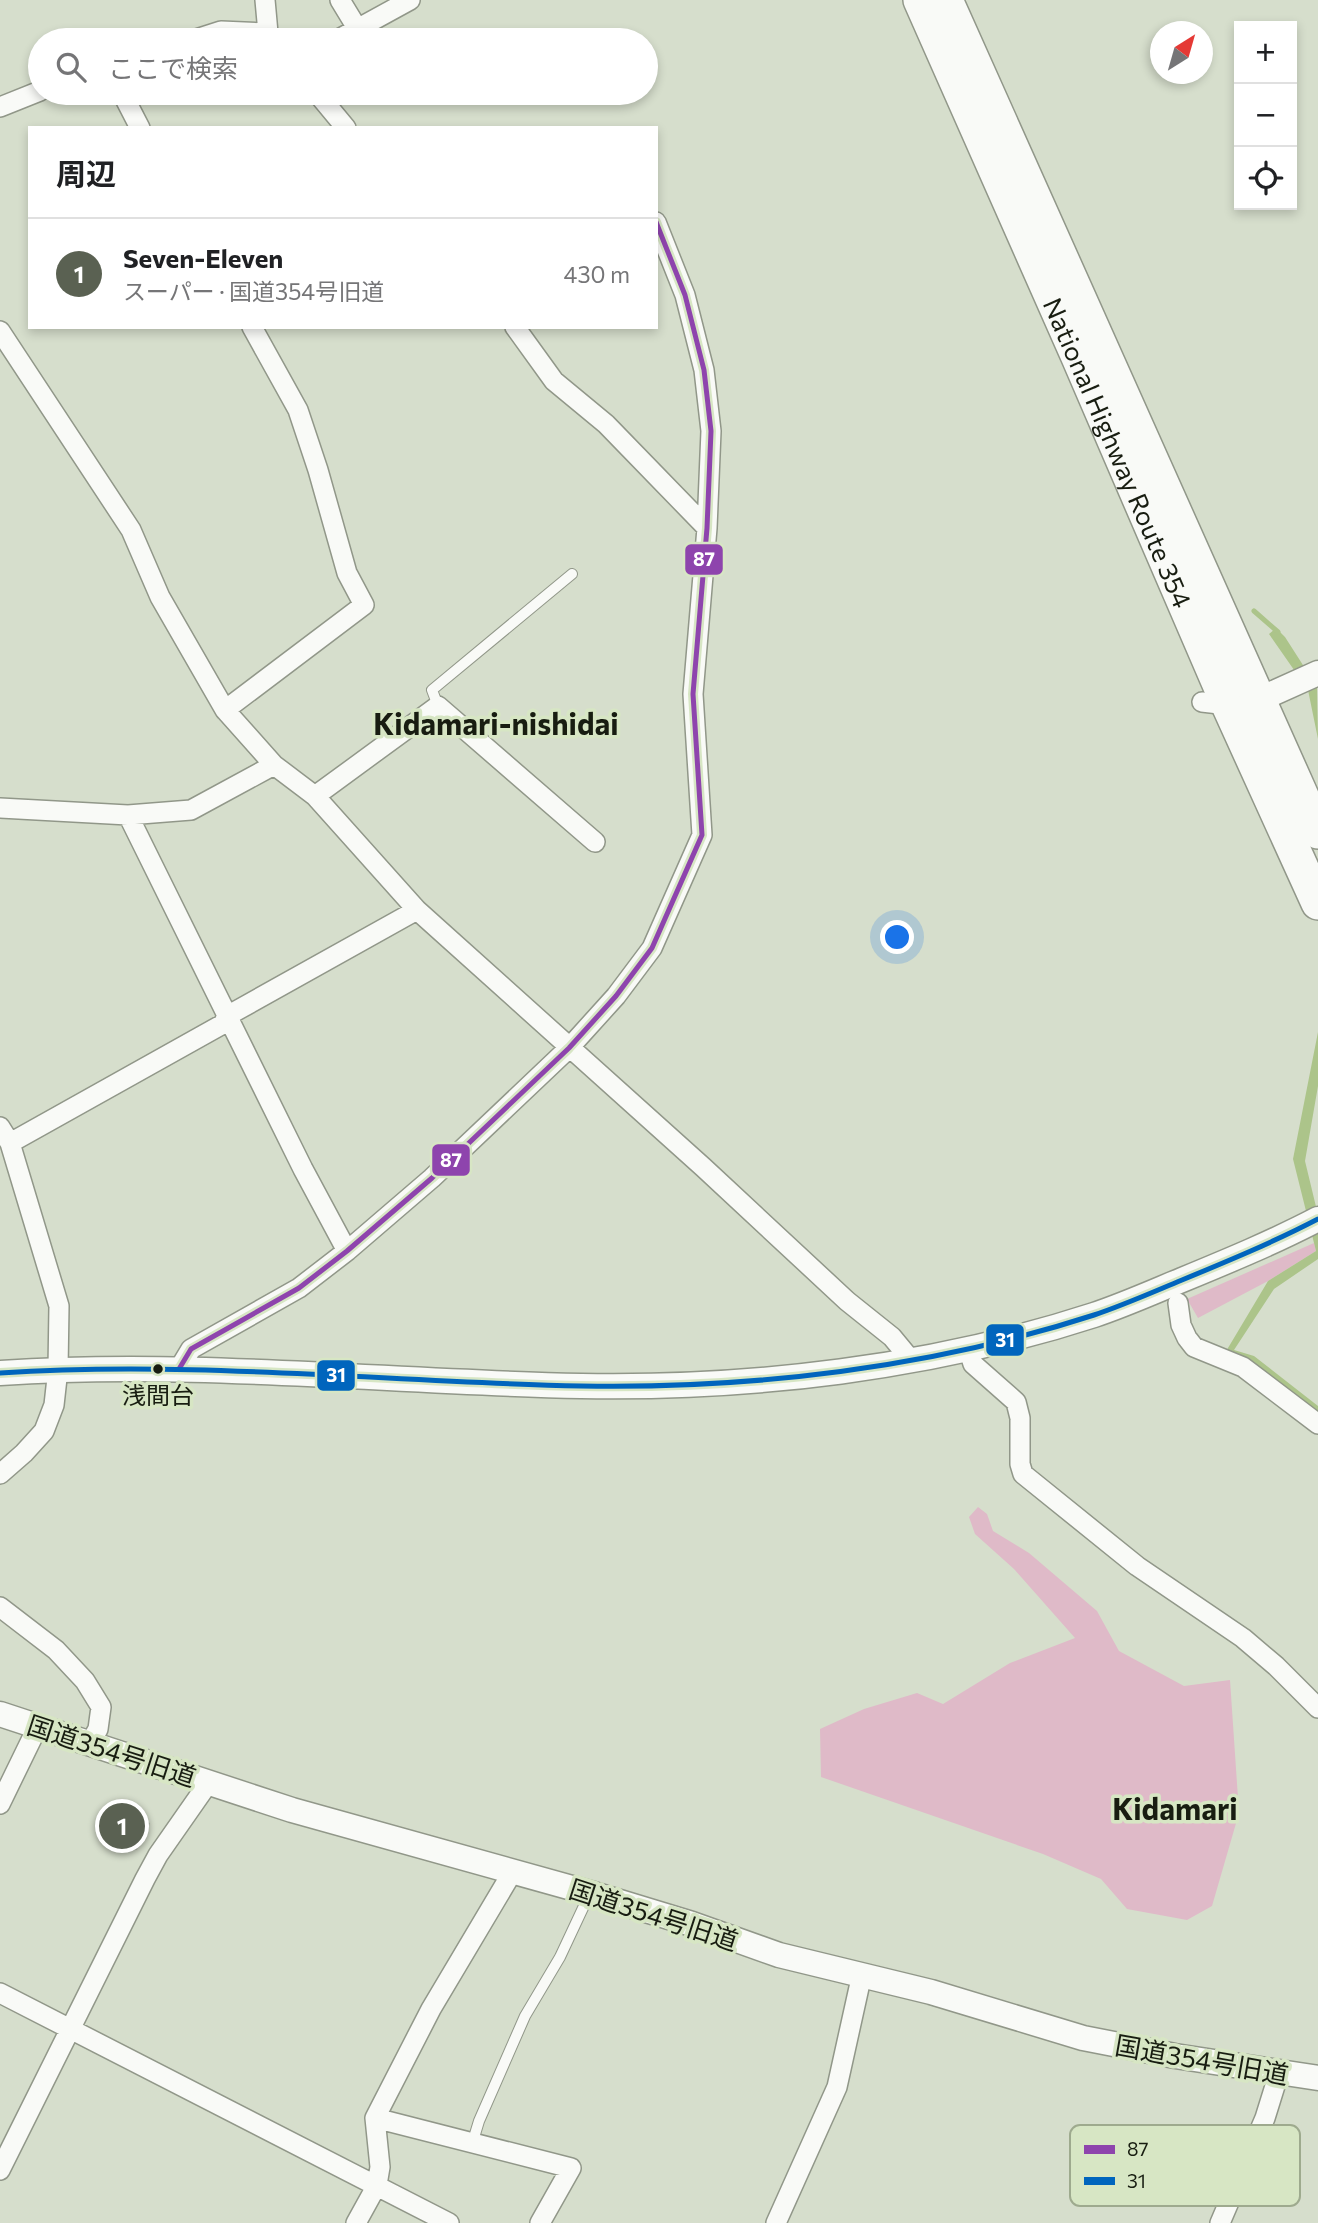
<!DOCTYPE html>
<html lang="ja">
<head>
<meta charset="utf-8">
<style>
  :root { --surface:#fff; --page:#f2f2f2; --text:#202124; --muted:#757577; --line:#e0e0e0; --accent:#5a6152 }
  body { margin:0; font-family:Commissioner,"Noto Sans JP",sans-serif; background:var(--page); color:var(--text) }
  .controls { position:absolute; right:21px; top:21px; display:grid; overflow:hidden; border-radius:0px; box-shadow:0 4px 10px #0003 }
  .controls button { width:63px; height:63px; display:grid; place-items:center; padding:0; border:0; border-bottom:2px solid var(--line); background:var(--surface); color:var(--text); font:35px sans-serif }
  .compass { position:absolute; left:1150px; top:21px; width:63px; height:63px; border-radius:50%; background:var(--surface); box-shadow:0 4px 10px #0003; rotate:37deg }
  .you { position:absolute; left:898px; top:938px; width:24px; height:24px; margin:-18px; border:5px solid #fff; border-radius:50%; background:#1a73e8; box-shadow:0 0 0 10px #1a73e833 }
  .badge { display:grid; place-items:center; width:46px; height:46px; border-radius:50%; background:var(--accent); color:#fff; font-size:23px; font-weight:700 }
  .pin { position:absolute; translate:-50% -50%; border:4px solid #fff; box-shadow:0 2px 7px #0006 }
  .list { margin:0; padding:0; list-style:none }
  h2 { display:flex; justify-content:space-between; align-items:center; height:91px; margin:0; padding:0 28px; font-size:30px }
  h2 small { font-size:23px; font-weight:400; color:var(--muted) }
  .list li { display:grid; grid-template-columns:46px 1fr auto; gap:21px; align-items:center; box-sizing:border-box; height:112px; padding:0 28px; border-top:2px solid var(--line) }
  .list b { display:block; font-size:26px; white-space:nowrap }
  .list p { margin:0; font-size:23px; white-space:nowrap; color:var(--muted) }
  .list em { font-size:23px; font-style:normal; color:var(--muted) }
  .icon { flex:none; width:38px; height:38px; fill:none; stroke:currentColor; stroke-width:2; stroke-linecap:round; stroke-linejoin:round }
  .map { position:relative; flex:none; width:1318px; height:2223px; overflow:hidden }
  .search { position:absolute; background:var(--surface); box-shadow:0 4px 10px #0003; left:28px; top:28px; width:630px; height:77px; display:flex; align-items:center; gap:18px; box-sizing:border-box; padding:0 24px; border-radius:38px; color:var(--muted); font-size:26px }
  .panel { position:absolute; background:var(--surface); box-shadow:0 4px 10px #0003; left:28px; top:126px; width:630px; height:203px; border-radius:0px }
  .map>svg:first-child { display:block }
  .green { fill:#dfbac8 }
  .water { fill:#acc48a }
  .lines { fill:none; stroke-linecap:round; stroke-linejoin:round }
  .stream { stroke:#acc48a; stroke-width:5 }
  .building { fill:#bcc2b4 }
  .service-casing { stroke:#919789; stroke-width:12 }
  .minor-casing { stroke:#919789; stroke-width:22 }
  .tertiary-casing { stroke:#919789; stroke-width:27 }
  .trunk-casing { stroke:#919789; stroke-width:36 }
  .service { stroke:#f9faf7; stroke-width:10 }
  .minor { stroke:#f9faf7; stroke-width:19 }
  .tertiary { stroke:#f9faf7; stroke-width:24 }
  .trunk { stroke:#f9faf7; stroke-width:33 }
  .bus-1-casing { stroke:#d7e6c4; stroke-width:10 }
  .bus-2-casing { stroke:#d7e6c4; stroke-width:10 }
  .bus-1 { stroke:#8e44ad; stroke-width:5 }
  .bus-2 { stroke:#0065bd; stroke-width:5 }
  .bus-dot { fill:#181d11; stroke:#d7e6c4; stroke-width:2.5 }
  .labels { text-anchor:middle; dominant-baseline:central; stroke-width:7; stroke-linejoin:round; paint-order:stroke }
  .bus-label { font-size:24px; fill:#181d11; stroke:#d7e6c4 }
  .street-label { font-size:26px; fill:#181d11; stroke:#d7e6c4 }
  .quarter-label { font-size:30px; font-weight:bold; fill:#181d11; stroke:#d7e6c4 }
  .key { fill:#d7e6c4; stroke:#9eaa8e; stroke-width:2 }
  .key-label { font-size:19px; fill:#181d11 }
  .line-badge { stroke:#d7e6c4; stroke-width:2.5 }
  .badge-label { font-size:19px; text-anchor:middle; font-weight:bold; fill:#fff }
</style>
</head>
<body>
<div class="map">
<svg width="1318" height="2223" viewBox="0 0 1318 2223">
  <rect width="100%" height="100%" fill="#d6decc"/>
  <!-- green -->
  <path class="green" d="M 1314,1243 L 1316,1251 L 1268,1281 L 1198,1318 L 1187,1299 Z
    M 978,1507 L 987,1514 L 993,1531 L 1029,1553 L 1097,1611 L 1119,1651 L 1184,1686 L 1230,1680 L 1239,1813 L 1212,1906 L 1187,1920 L 1127,1909 L 1101,1879 L 1043,1854 L 821,1777 L 820,1729 L 864,1709 L 917,1693 L 943,1704 L 1010,1663 L 1075,1638 L 1014,1569 L 975,1534 L 969,1517 Z"/>
  <!-- water -->
  <path class="water" d="M 1276,628 L 1285,637 L 1317,687 L 1318,739 L 1308,690 L 1269,634 Z
    M 1318,1032 L 1318,1086 L 1305,1161 L 1318,1215 L 1318,1259 L 1274,1289 L 1234,1350 L 1254,1356 L 1318,1406 L 1318,1418 L 1225,1353 L 1268,1281 L 1316,1251 L 1293,1159 Z"/>
  <g class="lines">
    <!-- stream -->
    <path class="stream" d="M 1254,611 L 1278,632"/>
  </g>
  <!-- building -->
  <path class="building" d="M 103,1811 L 116,1816 L 118,1812 L 150,1823 L 145,1838 L 141,1837 L 137,1850 L 99,1837 L 101,1830 L 97,1829 Z"/>
  <g class="lines">
    <defs>
      <path id="service" d="M 438,706 L 432,690 L 572,574
        M 472,2144 L 479,2121 L 525,2016 L 560,1957 L 590,1893"/>
      <path id="minor" d="M 265,0 L 268,33 L 273,40
        M 340,0 L 357,28
        M 193,40 L 221,31 L 268,33
        M 337,40 L 410,0
        M 122,93 L 140,128
        M 317,93 L 346,128
        M 0,107 L 40,91
        M 515,327 L 554,381 L 606,424 L 707,528
        M 0,331 L 131,530 L 160,597 L 225,710 L 274,765 L 315,796 L 417,910 L 703,1167 L 847,1301 L 892,1337 L 911,1360
        M 1202,702 L 1228,705
        M 225,710 L 364,605 L 347,573 L 318,470 L 298,410 L 252,327
        M 315,796 L 438,706 L 595,842
        M 0,808 L 128,815 L 191,810 L 274,765
        M 128,815 L 303,1169 L 347,1251
        M 0,1127 L 10,1143 L 59,1306 L 58,1369 L 54,1405 L 44,1431 L 24,1453 L 0,1474
        M 10,1143 L 223,1024 L 227,1016 L 417,910
        M 1178,1303 L 1181,1325 L 1187,1338 L 1194,1347 L 1243,1367 L 1318,1424
        M 968,1348 L 973,1364 L 1016,1402 L 1020,1418 L 1020,1464 L 1023,1474 L 1137,1566 L 1243,1638 L 1276,1666 L 1318,1708
        M 179,1369 L 191,1349 L 299,1288 L 347,1251 L 432,1178 L 569,1048 L 616,996 L 652,948 L 702,835 L 693,694 L 707,528 L 711,431 L 704,370 L 685,295 L 656,222
        M 0,1607 L 56,1650 L 85,1681 L 101,1707 L 98,1729 L 90,1743
        M 0,1804 L 38,1726
        M 0,1993 L 449,2223
        M 375,2118 L 571,2168 L 540,2223
        M 0,2170 L 145,1879 L 158,1855 L 209,1782
        M 356,2223 L 377,2185 L 380,2167 L 375,2118 L 431,2009 L 513,1871
        M 776,2223 L 837,2087 L 862,1974
        M 1220,2223 L 1265,2118 L 1279,2073"/>
      <path id="tertiary" d="M 1244,702 L 1258,700 L 1318,673
        M 0,1373 C 193,1360 387,1382 581,1386 C 752,1389 931,1368 1094,1315 C 1124,1305 1153,1292 1182,1280 C 1228,1261 1274,1242 1318,1219
        M 0,1714 L 292,1810 L 590,1893 L 692,1924 L 779,1955 L 931,1992 L 1083,2038 L 1175,2056 L 1318,2078"/>
      <g id="trunk">
        <path id="s1" d="M 920,0 L 1078,357 L 1228,705 L 1318,903"/>
        <path d="M 946,0 L 1318,832"/>
      </g>
    </defs>
    <!-- service casing -->
    <use href="#service" class="service-casing"/>
    <!-- minor casing -->
    <use href="#minor" class="minor-casing"/>
    <!-- tertiary casing -->
    <use href="#tertiary" class="tertiary-casing"/>
    <!-- trunk casing -->
    <use href="#trunk" class="trunk-casing"/>
    <!-- service -->
    <use href="#service" class="service"/>
    <!-- minor -->
    <use href="#minor" class="minor"/>
    <!-- tertiary -->
    <use href="#tertiary" class="tertiary"/>
    <!-- trunk -->
    <use href="#trunk" class="trunk"/>
    <defs>
      <path id="bus-1" d="M 179,1369 L 191,1349 L 299,1288 L 347,1251 L 432,1178 L 569,1048 L 616,996 L 652,948 L 702,835 L 693,694 L 707,528 L 711,431 L 704,370 L 685,295 L 656,222"/>
      <path id="bus-2" d="M 0,1373 C 193,1360 387,1382 581,1386 C 752,1389 931,1368 1094,1315 C 1124,1305 1153,1292 1182,1280 C 1228,1261 1274,1242 1318,1219"/>
    </defs>
    <!-- bus-1 casing -->
    <use href="#bus-1" class="bus-1-casing"/>
    <!-- bus-2 casing -->
    <use href="#bus-2" class="bus-2-casing"/>
    <!-- bus-1 -->
    <use href="#bus-1" class="bus-1"/>
    <!-- bus-2 -->
    <use href="#bus-2" class="bus-2"/>
  </g>
  <!-- markers -->
  <circle class="bus-dot" cx="158" cy="1369" r="6"/>
  <g class="labels">
    <!-- bus labels -->
    <g class="bus-label">
      <text x="158" y="1394">浅間台</text>
    </g>
    <!-- street labels -->
    <g class="street-label">
      <text stroke="none"><textPath href="#s1" startOffset="494">National Highway Route 354</textPath></text>
      <text transform="translate(112 1750) rotate(18)">国道354号旧道</text>
      <text transform="translate(654 1914) rotate(18)">国道354号旧道</text>
      <text transform="translate(1202 2059) rotate(10)">国道354号旧道</text>
    </g>
    <!-- quarter labels -->
    <g class="quarter-label">
      <text x="496" y="722">Kidamari-nishidai</text>
      <text x="1175" y="1807">Kidamari</text>
    </g>
  </g>
  <!-- legend -->
  <rect x="1070" y="2125" width="230" height="81" rx="10" class="key"/>
  <rect x="1084" y="2145" width="31" height="9" fill="#8e44ad"/>
  <rect x="1084" y="2177" width="31" height="8" fill="#0065bd"/>
  <g class="key-label">
    <text x="1127" y="2156">87</text>
    <text x="1127" y="2188">31</text>
  </g>
  <g class="line-badge">
    <rect x="684" y="543" width="40" height="33" rx="7" fill="#8e44ad"/>
    <rect x="431" y="1143" width="40" height="34" rx="7" fill="#8e44ad"/>
    <rect x="985" y="1323" width="40" height="34" rx="7" fill="#0065bd"/>
    <rect x="316" y="1359" width="40" height="33" rx="7" fill="#0065bd"/>
  </g>
  <g class="badge-label">
    <text x="704" y="566">87</text>
    <text x="451" y="1167">87</text>
    <text x="1005" y="1347">31</text>
    <text x="336" y="1382">31</text>
  </g>
</svg>
<div class="controls">
<button>+</button>
<button>−</button>
<button><svg class="icon" aria-label="locate" viewBox="0 0 24 24"><circle cx="12" cy="12" r="6"/><path d="M12 2v4M12 18v4M2 12h4M18 12h4"/></svg></button>
</div>
<svg class="compass" viewBox="-18 -18 36 36"><path d="M0-13l5 13h-10z" fill="#e53935"/><path d="M0 13l5-13h-10z" fill="#757577"/></svg>
<div class="you"></div>
<div class="pin badge" style="left:122px;top:1826px">1</div>
<div class="search"><svg class="icon" aria-label="search" viewBox="0 0 24 24"><circle cx="10" cy="10" r="6"/><path d="M15 15l6 6"/></svg>ここで検索</div>
<section class="panel">
<h2>周辺<small></small></h2>
<ul class="list">
<li><span class="badge">1</span><div><b>Seven-Eleven</b><p>スーパー · 国道354号旧道</p></div><em>430 m</em></li>
</ul>
</section>
</div>
</body>
</html>
